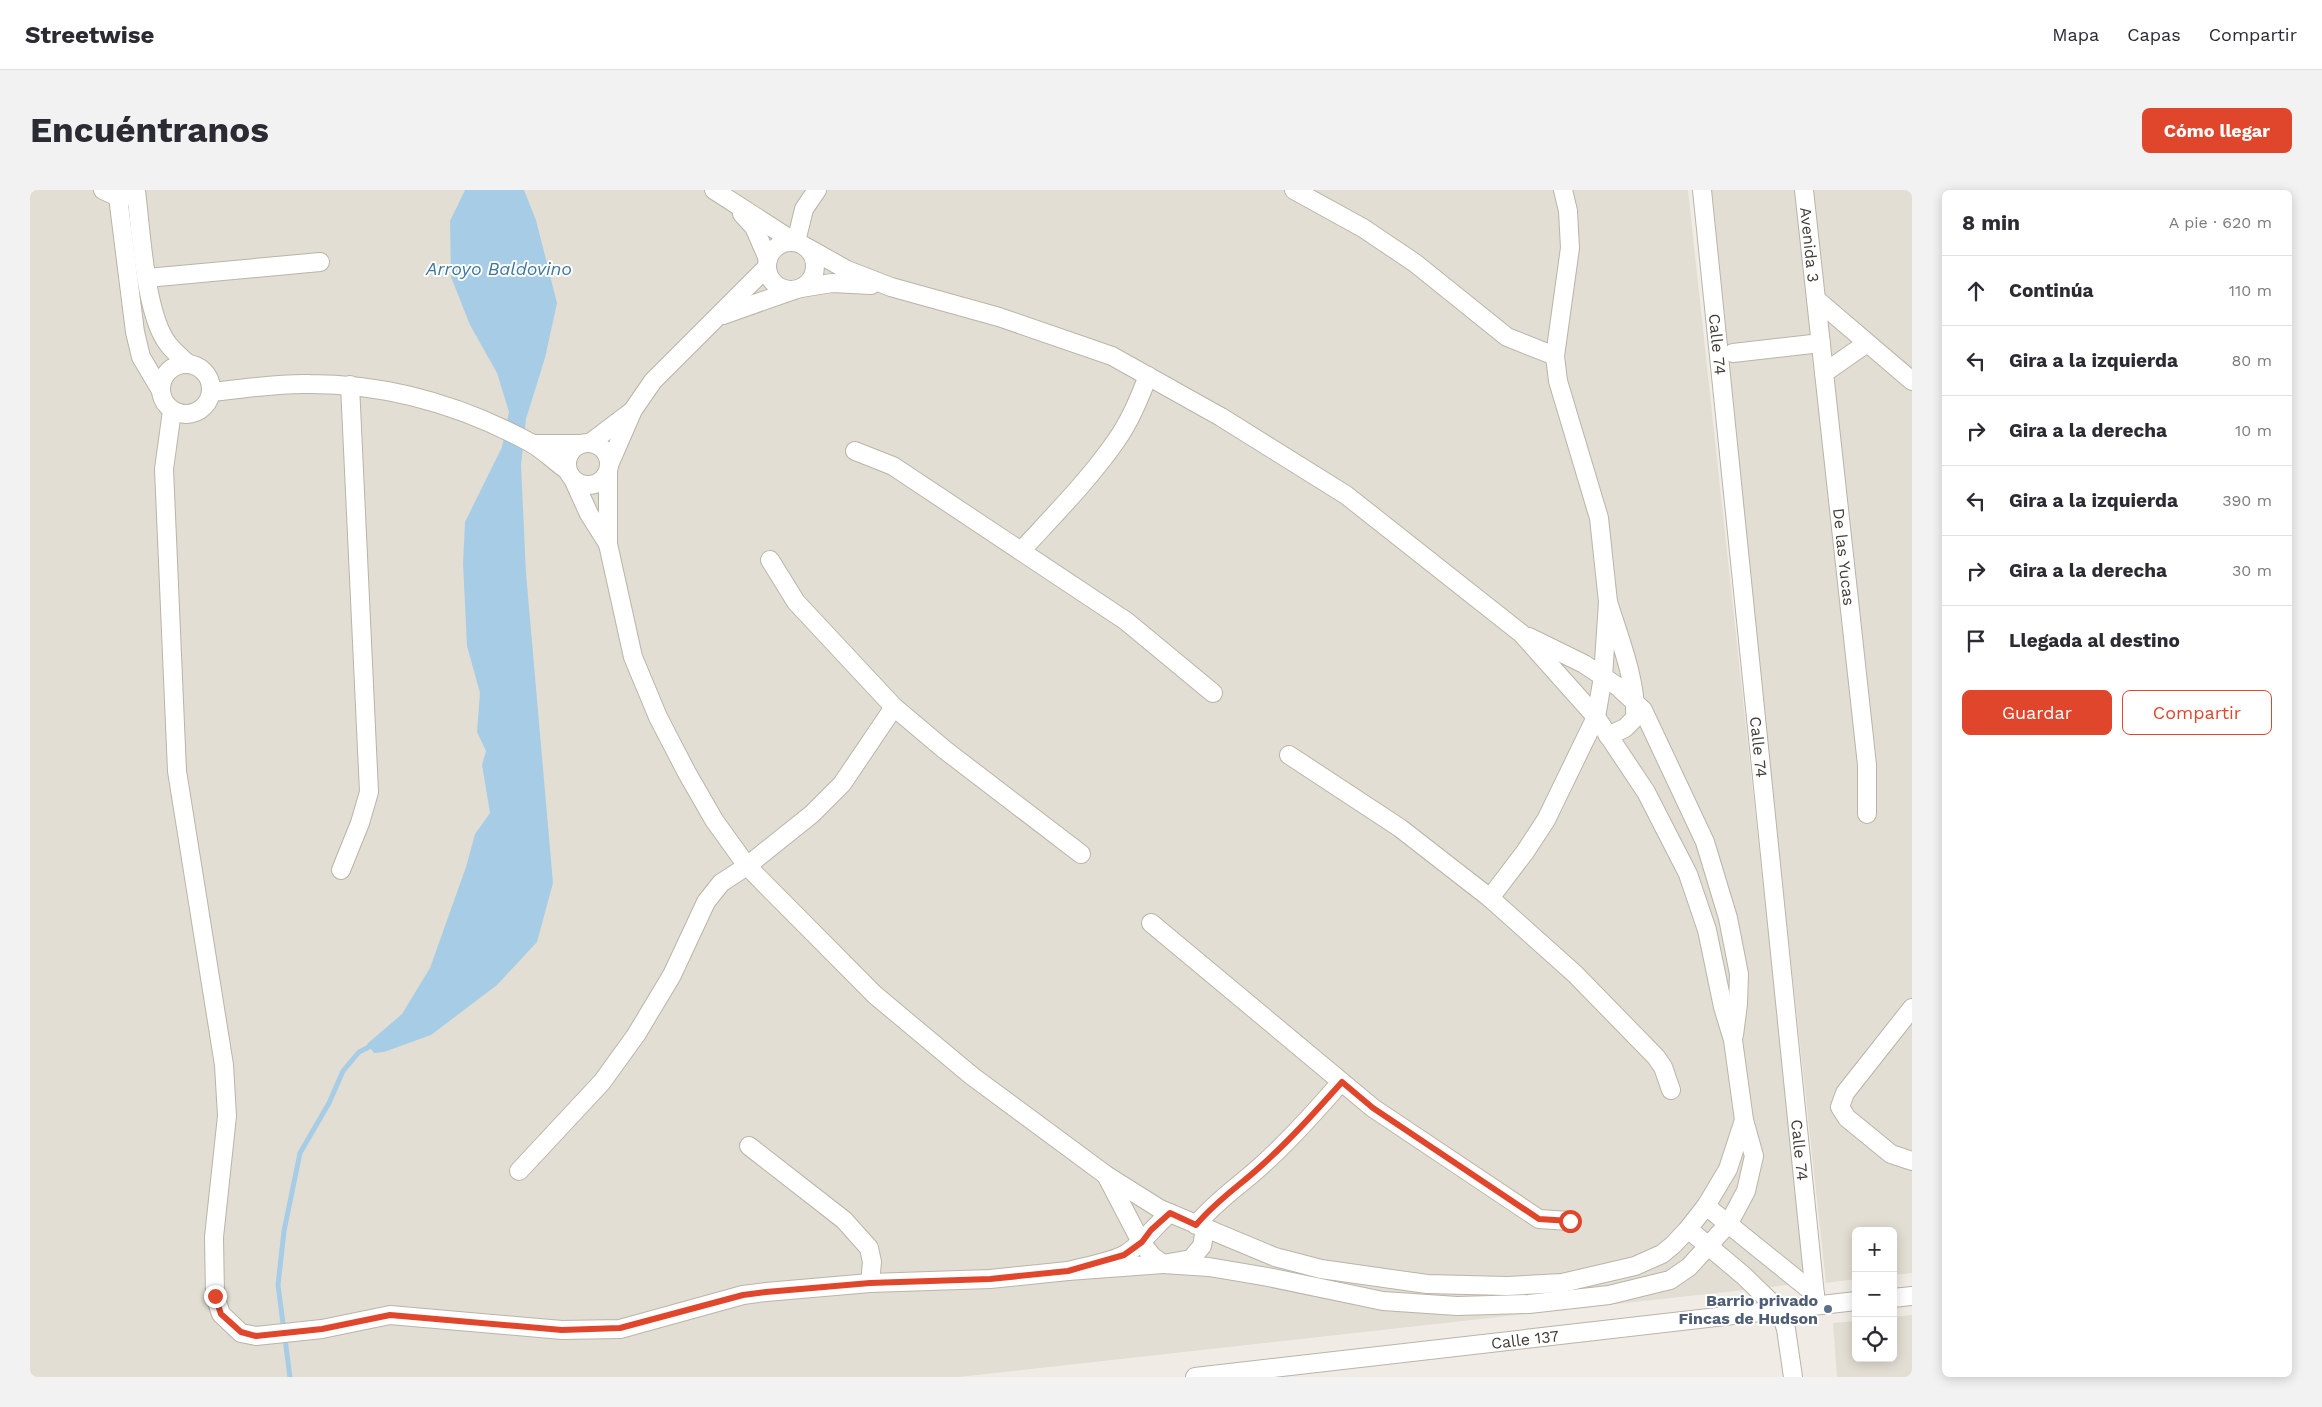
<!DOCTYPE html>
<html lang="es">
<head>
<meta charset="utf-8">
<style>
  :root { --surface:#fff; --page:#f2f2f3; --text:#2b2b33; --muted:#7c7c81; --line:#e1e1e2; --accent:#e0462c }
  body { margin:0; font-family:"Work Sans",sans-serif; background:var(--page); color:var(--text) }
  .controls { position:absolute; right:15px; bottom:15px; display:grid; overflow:hidden; border-radius:8px; box-shadow:0 2px 12px #0003 }
  .controls button { width:45px; height:45px; display:grid; place-items:center; padding:0; border:0; border-bottom:1px solid var(--line); background:var(--surface); color:var(--text); font:25px sans-serif }
  .stop { position:absolute; width:15px; height:15px; margin:-11px; border:4px solid #e0462c; border-radius:50%; background:#fff }
  .stop.end { background:#e0462c; border-color:#fff; box-shadow:0 1px 5px #0008 }
  .list { margin:0; padding:0; list-style:none }
  h2 { display:flex; justify-content:space-between; align-items:center; height:65px; margin:0; padding:0 20px; font-size:21px }
  h2 small { font-size:16px; font-weight:400; color:var(--muted) }
  .list li { display:grid; grid-template-columns:32px 1fr auto; gap:15px; align-items:center; box-sizing:border-box; height:70px; padding:0 20px; border-top:1px solid var(--line) }
  .list b { display:block; font-size:19px; white-space:nowrap }
  .list em { font-size:16px; font-style:normal; color:var(--muted) }
  .actions { display:flex; gap:10px; padding:15px 20px }
  .actions a { flex:1; padding:11px 0; border:1px solid var(--accent); border-radius:8px; text-align:center; font-size:18px; color:var(--accent) }
  .actions .main { background:var(--accent); color:#fff }
  .icon { flex:none; width:28px; height:28px; fill:none; stroke:currentColor; stroke-width:2; stroke-linecap:round; stroke-linejoin:round }
  .map { position:relative; flex:none; width:1882px; height:1187px; overflow:hidden; border-radius:8px }
  header { display:flex; align-items:center; gap:30px; box-sizing:border-box; height:70px; padding:0 25px; background:var(--surface); border-bottom:1px solid var(--line) }
  header strong { font-size:24px }
  nav { display:flex; gap:28px; margin-inline-start:auto; font-size:18px }
  .intro { display:flex; align-items:center; justify-content:space-between; box-sizing:border-box; height:120px; padding:0 30px }
  h1 { margin:0; font-size:35px }
  .button { padding:12px 22px; border-radius:8px; background:var(--accent); color:#fff; font-size:18px; font-weight:700 }
  main { display:flex; gap:30px; padding:0 30px }
  aside { flex:1; background:var(--surface); border-radius:8px; box-shadow:0 2px 12px #0003 }
  .map>svg:first-child { display:block }
  .residential { fill:#e3ded3 }
  .water { fill:#a7cde6 }
  .lines { fill:none; stroke-linecap:round; stroke-linejoin:round }
  .stream { stroke:#a7cde6; stroke-width:5 }
  .minor-casing { stroke:#bab4a8; stroke-width:20 }
  .minor { stroke:#fff; stroke-width:18 }
  .route { stroke:#e0462c; stroke-width:6 }
  .service-dot { fill:#5c6f8a; stroke:#fff; stroke-width:2 }
  .labels { text-anchor:middle; dominant-baseline:central; stroke-width:4; stroke-linejoin:round; paint-order:stroke }
  .street-label { font-size:16px; fill:#413c35; stroke:#fff }
  .service-label { font-size:16px; font-weight:bold; fill:#4e5e75; stroke:#fff; text-anchor:end }
  .water-label { font-size:18px; font-style:italic; fill:#3c769f; stroke:#fff }
</style>
</head>
<body>
<header>
<strong>Streetwise</strong>
<nav><a>Mapa</a><a>Capas</a><a>Compartir</a></nav>
</header>
<div class="intro"><h1>Encuéntranos</h1><a class="button">Cómo llegar</a></div>
<main>
<div class="map">
<svg width="1882" height="1187" viewBox="0 0 1882 1187">
  <rect width="100%" height="100%" fill="#f0ece5"/>
  <!-- residential -->
  <path class="residential" d="M 0,0 L 1658,0 L 1776,1093 L 929,1187 L 0,1187 Z
    M 1677,0 L 1882,0 L 1882,1083 L 1863,1085 L 1863,1041 L 1826,1041 L 1826,1089 L 1796,1093 Z
    M 1882,1125 L 1882,1187 L 1807,1187 L 1803,1133 L 1826,1131 L 1826,1168 L 1863,1168 L 1863,1127 Z"/>
  <!-- water -->
  <path class="water" d="M 435,0 L 494,0 L 506,30 L 527,113 L 515,168 L 496,229 L 491,275 L 496,383 L 523,693 L 507,752 L 467,795 L 401,845 L 354,862 L 344,863 L 337,854 L 372,824 L 400,778 L 436,677 L 445,644 L 460,623 L 452,575 L 456,561 L 447,542 L 450,503 L 437,456 L 433,373 L 435,332 L 472,257 L 479,222 L 467,183 L 440,135 L 421,87 L 420,31 Z"/>
  <g class="lines">
    <!-- stream -->
    <path class="stream" d="M 260,1187 L 248,1095 L 254,1041 L 270,963 L 299,913 L 313,881 L 329,862 L 339,857"/>
    <defs>
      <g id="minor">
        <path d="M 73,0 L 88,7 L 99,6"/>
        <path d="M 684,0 L 763,51"/>
        <path d="M 1264,0 L 1333,38 L 1385,73 L 1477,147 L 1525,166"/>
        <path d="M 1533,0 L 1538,21 L 1540,58 L 1525,166 L 1528,191 L 1569,328 L 1578,412"/>
        <path id="s1" d="M 1672,0 L 1786,1115"/>
        <path id="s2" d="M 1774,0 L 1837,575 L 1837,624"/>
        <path d="M 106,1 C 111,40 115,125 138,154 C 143,161 151,167 157,173"/>
        <path d="M 88,7 L 105,142 L 111,167 L 130,199"/>
        <path d="M 712,24 L 724,37 L 738,69"/>
        <circle cx="761" cy="76" r="24"/>
        <path d="M 766,52 L 774,19 L 787,0"/>
        <path d="M 778,58 L 817,80 L 861,97 L 969,127 L 1082,166 L 1191,227 L 1316,305 L 1492,444 L 1566,527 L 1616,602 L 1658,684 L 1677,740 L 1693,817 L 1703,850 L 1714,930 L 1724,966 L 1716,1001 L 1699,1033 L 1659,1077 L 1640,1090 L 1579,1105 L 1499,1114 L 1427,1116 L 1353,1111 L 1238,1087 L 1179,1077 L 1133,1074 L 1122,1066 L 1111,1052 L 1076,985"/>
        <path d="M 117,88 L 290,72"/>
        <path d="M 771,98 L 802,93 L 841,95"/>
        <path d="M 1786,109 L 1882,191"/>
        <path d="M 693,125 L 764,100"/>
        <path d="M 1703,163 L 1791,153"/>
        <circle cx="156" cy="199" r="25"/>
        <path d="M 1794,183 L 1837,153"/>
        <path d="M 181,202 C 214,199 247,193 280,194 C 357,194 433,216 501,253 C 514,260 525,272 537,280"/>
        <path d="M 142,221 L 134,279 L 147,581 L 194,875 L 197,926 L 184,1047 L 185,1106 L 191,1124 L 211,1143 L 226,1146 L 292,1139 L 360,1125 L 532,1140 L 590,1139 L 713,1105 L 736,1102 L 840,1093 L 960,1089 L 1038,1081"/>
        <circle cx="558" cy="274" r="21"/>
        <path d="M 560,253 L 601,222"/>
        <path d="M 503,254 L 550,254"/>
        <path d="M 825,261 L 863,276 L 1096,431 L 1183,503"/>
        <path d="M 579,275 L 603,220 L 623,191 L 737,77"/>
        <path d="M 578,283 L 578,354 L 603,467 L 628,527 L 657,583 L 684,630 L 717,676 L 845,805 L 942,886 L 1076,985 L 1130,1019 L 1245,1067 L 1291,1079 L 1397,1094 L 1477,1096 L 1532,1093 L 1605,1076 L 1632,1064 L 1643,1055 L 1658,1039 L 1676,1016 L 1698,979 L 1714,930"/>
        <path d="M 544,291 L 559,324 L 578,354"/>
        <path d="M 991,361 C 1024,325 1058,291 1086,251 C 1100,231 1109,209 1118,186"/>
        <path d="M 740,370 L 766,412 L 864,517 L 915,560 L 1051,664"/>
        <path d="M 1499,447 L 1554,474 L 1587,496 L 1613,520 L 1675,652 L 1698,728 L 1709,784 L 1708,814 L 1704,845"/>
        <path d="M 1259,565 L 1370,638 L 1460,708 L 1545,784 L 1626,867 L 1633,877 L 1641,900"/>
        <path d="M 311,680 L 330,633 L 339,602 L 320,195"/>
        <path d="M 1460,708 L 1495,662 L 1516,630 L 1566,527 L 1573,487 L 1578,412 C 1589,447 1607,492 1605,528 L 1595,538 L 1578,546"/>
        <path d="M 1121,733 L 1343,918 L 1509,1029 L 1539,1031"/>
        <path d="M 1882,818 L 1815,903 L 1810,917 L 1817,928 L 1861,964 L 1882,971"/>
        <path d="M 719,956 L 814,1030 L 839,1058 L 842,1072 L 840,1093"/>
        <path d="M 489,981 L 572,892 L 606,845 L 642,785 L 676,712 L 691,693 L 717,676 L 782,624 L 812,594 L 864,517"/>
        <path d="M 1676,1016 L 1785,1104"/>
        <path d="M 1140,1023 C 1124,1036 1112,1055 1094,1065 C 1078,1073 1056,1076 1038,1081 L 1133,1074 L 1161,1069 L 1172,1056 L 1175,1039"/>
        <path d="M 1166,1035 C 1187,1010 1208,997 1231,976 C 1260,950 1286,921 1311,892"/>
        <path d="M 1658,1039 L 1714,1086 L 1750,1121 L 1756,1139 L 1763,1187"/>
        <path d="M 1863,1108 L 1882,1106"/>
        <path id="s3" d="M 1165,1187 L 1826,1111"/>
      </g>
    </defs>
    <!-- minor casing -->
    <use href="#minor" class="minor-casing"/>
    <!-- minor -->
    <use href="#minor" class="minor"/>
  </g>
  <g class="lines">
    <!-- route -->
    <path class="route" d="M 185,1106 L 191,1124 L 211,1142 L 226,1146 L 292,1139 L 360,1125 L 532,1140 L 590,1138 L 713,1105 L 736,1102 L 840,1093 L 960,1089 L 1038,1081 L 1094,1065 L 1112,1052 L 1121,1040 L 1140,1023 L 1166,1035 C 1187,1010 1208,997 1231,976 C 1260,950 1286,921 1312,892 L 1343,918 L 1509,1029 L 1540,1031"/>
  </g>
  <!-- markers -->
  <circle class="service-dot" cx="1798" cy="1119" r="5"/>
  <g class="labels">
    <!-- street labels -->
    <g class="street-label">
      <text stroke="none"><textPath href="#s2" startOffset="55">Avenida 3</textPath></text>
      <text stroke="none"><textPath href="#s1" startOffset="155">Calle 74</textPath></text>
      <text stroke="none"><textPath href="#s2" startOffset="369">De las Yucas</textPath></text>
      <text stroke="none"><textPath href="#s1" startOffset="560">Calle 74</textPath></text>
      <text stroke="none"><textPath href="#s1" startOffset="965">Calle 74</textPath></text>
      <text stroke="none"><textPath href="#s3" startOffset="332">Calle 137</textPath></text>
    </g>
    <!-- service labels -->
    <g class="service-label">
      <text x="1788" y="1110">Barrio privado<tspan x="1788" dy="18">Fincas de Hudson</tspan></text>
    </g>
    <!-- water labels -->
    <g class="water-label">
      <text x="469" y="78">Arroyo Baldovino</text>
    </g>
  </g>
</svg>
<div class="controls">
<button>+</button>
<button>−</button>
<button><svg class="icon" aria-label="locate" viewBox="0 0 24 24"><circle cx="12" cy="12" r="6"/><path d="M12 2v4M12 18v4M2 12h4M18 12h4"/></svg></button>
</div>
<div class="stop" style="left:1540px;top:1031px"></div>
<div class="stop end" style="left:185px;top:1106px"></div>
</div>
<aside>
<h2>8 min<small>A pie · 620 m</small></h2>
<ul class="list">
<li><svg class="icon" aria-label="ahead" viewBox="0 0 24 24"><path d="M12 20V5M6 11l6-6 6 6"/></svg><div><b>Continúa</b></div><em>110 m</em></li>
<li><svg class="icon" aria-label="left" viewBox="0 0 24 24"><path d="M17 20v-9H6M10 6l-5 5 5 5"/></svg><div><b>Gira a la izquierda</b></div><em>80 m</em></li>
<li><svg class="icon" aria-label="right" viewBox="0 0 24 24"><path d="M7 20v-9h11M14 6l5 5-5 5"/></svg><div><b>Gira a la derecha</b></div><em>10 m</em></li>
<li><svg class="icon" aria-label="left" viewBox="0 0 24 24"><path d="M17 20v-9H6M10 6l-5 5 5 5"/></svg><div><b>Gira a la izquierda</b></div><em>390 m</em></li>
<li><svg class="icon" aria-label="right" viewBox="0 0 24 24"><path d="M7 20v-9h11M14 6l5 5-5 5"/></svg><div><b>Gira a la derecha</b></div><em>30 m</em></li>
<li><svg class="icon" aria-label="arrive" viewBox="0 0 24 24"><path d="M6 21V4h12l-3 4 3 4H6"/></svg><div><b>Llegada al destino</b></div></li>
</ul>
<div class="actions"><a class="main">Guardar</a><a>Compartir</a></div>
</aside>
</main>
</body>
</html>
